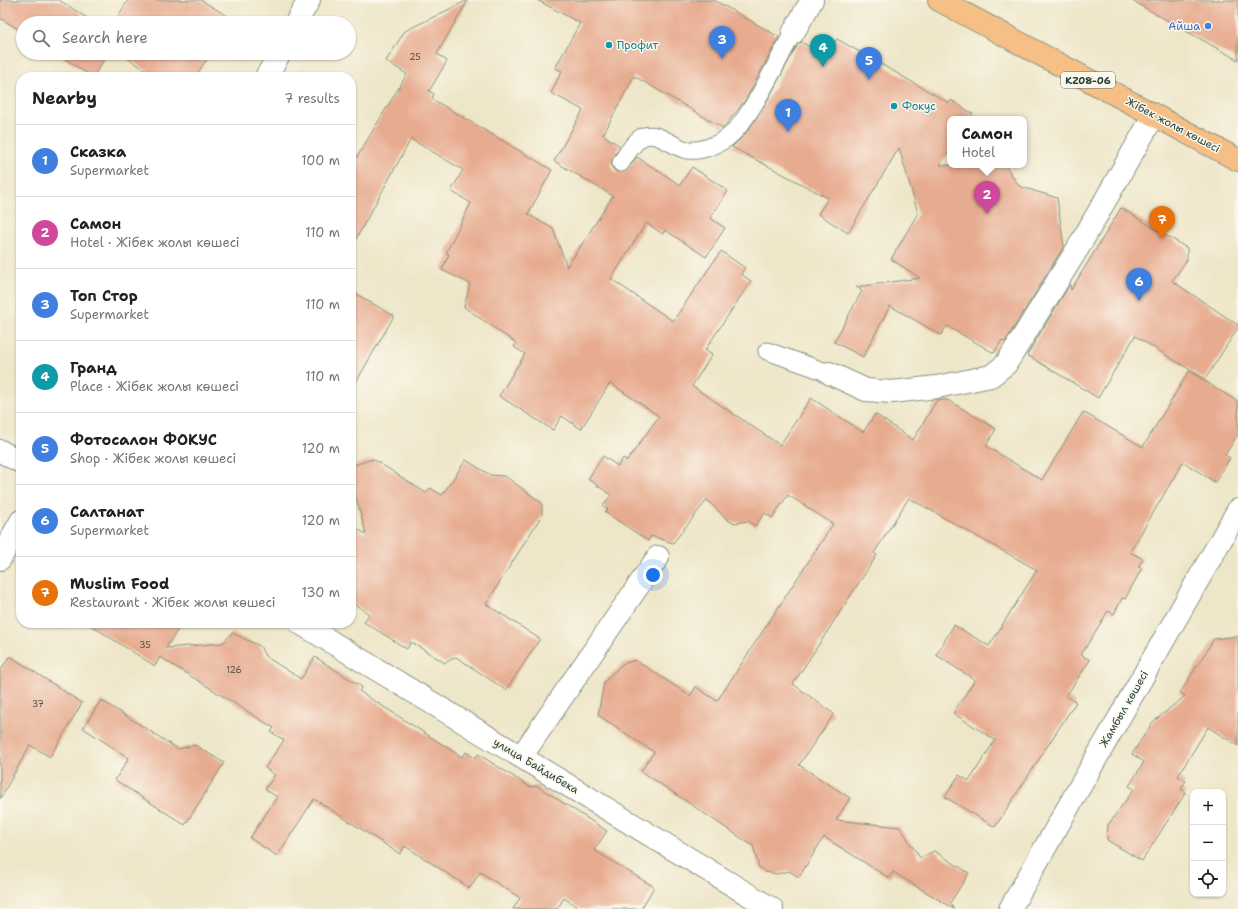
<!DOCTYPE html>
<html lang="en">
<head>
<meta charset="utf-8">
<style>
  :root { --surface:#fff; --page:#f2f2f2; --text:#202124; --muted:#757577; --line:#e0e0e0; --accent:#1f6fb2 }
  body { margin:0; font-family:"Shantell Sans",sans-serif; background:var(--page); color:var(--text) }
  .controls { position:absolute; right:12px; bottom:12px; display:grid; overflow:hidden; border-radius:8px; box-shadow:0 1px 3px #0004 }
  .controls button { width:36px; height:36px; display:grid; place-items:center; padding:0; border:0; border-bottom:1px solid var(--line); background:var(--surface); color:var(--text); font:20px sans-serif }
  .you { position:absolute; left:653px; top:575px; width:14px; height:14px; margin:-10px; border:3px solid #fff; border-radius:50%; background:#1a73e8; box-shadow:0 0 0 6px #1a73e833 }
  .badge { display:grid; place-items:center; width:26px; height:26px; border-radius:50%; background:var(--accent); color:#fff; font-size:13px; font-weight:700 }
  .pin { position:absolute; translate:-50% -33px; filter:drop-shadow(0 1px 2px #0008) }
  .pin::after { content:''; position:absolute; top:21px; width:14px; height:12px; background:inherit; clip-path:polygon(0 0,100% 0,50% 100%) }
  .popup { position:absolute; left:947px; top:116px; width:80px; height:52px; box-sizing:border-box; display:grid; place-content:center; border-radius:8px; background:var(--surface); filter:drop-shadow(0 1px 3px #0005); font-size:13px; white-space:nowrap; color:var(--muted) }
  .popup b { font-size:15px; color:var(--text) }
  .popup::after { content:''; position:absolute; left:50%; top:100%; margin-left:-8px; border:8px solid transparent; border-top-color:var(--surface) }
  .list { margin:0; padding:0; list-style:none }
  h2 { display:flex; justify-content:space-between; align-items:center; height:52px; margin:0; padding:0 16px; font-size:17px }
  h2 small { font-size:13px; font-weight:400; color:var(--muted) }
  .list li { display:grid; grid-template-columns:26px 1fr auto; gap:12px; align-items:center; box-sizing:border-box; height:72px; padding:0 16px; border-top:1px solid var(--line) }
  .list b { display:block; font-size:15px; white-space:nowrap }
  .list p { margin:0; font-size:13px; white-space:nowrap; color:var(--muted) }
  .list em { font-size:13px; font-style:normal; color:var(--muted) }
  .icon { flex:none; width:22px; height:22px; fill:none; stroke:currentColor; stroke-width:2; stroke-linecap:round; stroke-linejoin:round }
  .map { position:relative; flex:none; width:1238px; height:909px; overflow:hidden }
  .search { position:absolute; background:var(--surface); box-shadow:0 1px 3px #0004; left:16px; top:16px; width:340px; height:44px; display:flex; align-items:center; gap:10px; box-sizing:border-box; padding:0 14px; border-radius:22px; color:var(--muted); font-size:15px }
  .panel { position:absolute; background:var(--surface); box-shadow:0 1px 3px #0004; left:16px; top:72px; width:340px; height:556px; border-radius:16px }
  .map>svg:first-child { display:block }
  .building { fill:#e7ab8f }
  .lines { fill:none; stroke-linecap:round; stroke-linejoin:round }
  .lane-casing { stroke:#86927e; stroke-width:19 }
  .street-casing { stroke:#86927e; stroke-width:24 }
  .highway-casing { stroke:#86927e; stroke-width:24 }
  .lane { stroke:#fff; stroke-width:17 }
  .street { stroke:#fff; stroke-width:22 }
  .highway { stroke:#f5bf86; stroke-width:22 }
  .shop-dot { fill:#3f7fe0; stroke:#fbf7ec; stroke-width:1.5 }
  .culture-dot { fill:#0f9aa8; stroke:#fbf7ec; stroke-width:1.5 }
  .labels { text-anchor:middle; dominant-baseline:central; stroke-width:3; stroke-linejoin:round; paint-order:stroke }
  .number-label { font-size:9px; fill:#51584b }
  .shield { fill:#fbf7ec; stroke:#61756b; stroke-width:1 }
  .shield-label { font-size:10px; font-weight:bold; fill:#1f3d34 }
  .shop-label { font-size:11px; fill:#366cbe; stroke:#fbf7ec; text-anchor:end }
  .culture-label { font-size:11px; fill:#0d838f; stroke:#fbf7ec; text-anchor:start }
  .street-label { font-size:11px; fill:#1f3d34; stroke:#fbf7ec }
</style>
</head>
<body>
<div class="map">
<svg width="1238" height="909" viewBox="0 0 1238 909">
  <rect width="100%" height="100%" fill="#fbf7ec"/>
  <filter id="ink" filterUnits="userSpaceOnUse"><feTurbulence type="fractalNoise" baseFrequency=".025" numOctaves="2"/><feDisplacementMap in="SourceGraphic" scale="8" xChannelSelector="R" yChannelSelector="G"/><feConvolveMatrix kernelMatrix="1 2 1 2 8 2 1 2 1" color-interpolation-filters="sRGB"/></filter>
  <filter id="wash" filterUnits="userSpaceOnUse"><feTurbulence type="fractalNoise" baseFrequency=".012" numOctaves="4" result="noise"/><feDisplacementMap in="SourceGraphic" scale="16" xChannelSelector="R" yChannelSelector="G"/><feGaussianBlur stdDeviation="0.9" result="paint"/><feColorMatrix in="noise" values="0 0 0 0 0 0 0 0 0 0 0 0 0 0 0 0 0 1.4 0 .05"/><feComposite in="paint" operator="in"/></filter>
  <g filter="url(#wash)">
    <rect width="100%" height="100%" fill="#eee6c8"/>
    <g id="blocks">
      <!-- building -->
      <path class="building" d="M 0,0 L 59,0 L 95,23 L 23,23 L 23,32 L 0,18 Z
        M 128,0 L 201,0 L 232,19 L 230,23 L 114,23 Z
        M 468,0 L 437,54 L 447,61 L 429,91 L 434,94 L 432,99 L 552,170 L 528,214 L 553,229 L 567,267 L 613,196 L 554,161 L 583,110 L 551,93 L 562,71 L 555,68 L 580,23 L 537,0 L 714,0 L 779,37 L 746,99 L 723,128 L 634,76 L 603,135 L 620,146 L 611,162 L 612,168 L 616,172 L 626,171 L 637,157 L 680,185 L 692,167 L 728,191 L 710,218 L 725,228 L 706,257 L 665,230 L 663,234 L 646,223 L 611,279 L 673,321 L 721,251 L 745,268 L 741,274 L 751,281 L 705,350 L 712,355 L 692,386 L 780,445 L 811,398 L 863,432 L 875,414 L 913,440 L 937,400 L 948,400 L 996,429 L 986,446 L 1042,480 L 1083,412 L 1143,447 L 1189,371 L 1238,402 L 1238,434 L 1225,455 L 1230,458 L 1215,482 L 1183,462 L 1130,552 L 1143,559 L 1138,567 L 1142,568 L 1125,599 L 1122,598 L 1114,614 L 1108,611 L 1081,655 L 1090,660 L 1066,696 L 1076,702 L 995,827 L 945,797 L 959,775 L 969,781 L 995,740 L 953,713 L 975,680 L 936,655 L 954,625 L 989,646 L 1037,570 L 909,498 L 874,553 L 877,555 L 793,684 L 834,714 L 799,765 L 850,798 L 836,820 L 900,827 L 920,858 L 934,851 L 969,873 L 950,903 L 954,909 L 893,872 L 889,878 L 824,837 L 799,877 L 789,871 L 777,874 L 765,872 L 759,867 L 753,846 L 641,771 L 654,752 L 598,715 L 604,682 L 622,664 L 636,660 L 690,696 L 696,687 L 717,701 L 833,524 L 788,495 L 772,518 L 765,513 L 755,526 L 748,521 L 735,523 L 729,521 L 707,500 L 673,543 L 651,536 L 648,541 L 605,512 L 608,509 L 603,506 L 611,495 L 588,479 L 603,456 L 618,466 L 623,458 L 627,461 L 659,416 L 610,383 L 581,429 L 562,416 L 553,430 L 499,396 L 525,354 L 514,347 L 516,343 L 464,307 L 470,284 L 442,270 L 449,254 L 446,253 L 471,203 L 451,191 L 463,170 L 411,139 L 351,248 L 351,167 L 407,74 L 386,61 L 405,31 Z
        M 1131,0 L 1238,0 L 1238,60 Z
        M 816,36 L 833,45 L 837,39 L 949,103 L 951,100 L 973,114 L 970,119 L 950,119 L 950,150 L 940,165 L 1005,165 L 1019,186 L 1057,198 L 1064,246 L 1005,342 L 1002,340 L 994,353 L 947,326 L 941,335 L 890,306 L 863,357 L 834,342 L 862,291 L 856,287 L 920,278 L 891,259 L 918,213 L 899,148 L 848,233 L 818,214 L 828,198 L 732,147 L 744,136 L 762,110 L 798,44 L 801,42 L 810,47 Z
        M 56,53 L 108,53 L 93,77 Z
        M 119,53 L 211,53 L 195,77 L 157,77 Z
        M 1121,208 L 1187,248 L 1187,260 L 1172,281 L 1238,325 L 1238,328 L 1205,379 L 1135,336 L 1098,398 L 1027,355 L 1070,284 L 1071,290 Z
        M 351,291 L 394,316 L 351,391 Z
        M 373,459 L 426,493 L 430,488 L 442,495 L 466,460 L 490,475 L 505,476 L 542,503 L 542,515 L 486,604 L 540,639 L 506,690 L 456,657 L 445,663 L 411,642 L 407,649 L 364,622 L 369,614 L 351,602 L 351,525 L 366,534 L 351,478 L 351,466 Z
        M 87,623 L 182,623 L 166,648 L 223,643 L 232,633 L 260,646 L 265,656 L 301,679 L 315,657 L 362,687 L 359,691 L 462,757 L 466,752 L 475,758 L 478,754 L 530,787 L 537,786 L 607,831 L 594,850 L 654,887 L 641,909 L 581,909 L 564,898 L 557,909 L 513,909 L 520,898 L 480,872 L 470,888 L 405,846 L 400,854 L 314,799 L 277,856 L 250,838 L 277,797 L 265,789 L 275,775 L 265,768 L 284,740 L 271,732 L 274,728 L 160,657 L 155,666 Z
        M 1238,636 L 1238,746 L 1208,727 L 1178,776 L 1186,781 L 1181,789 L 1186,792 L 1142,861 L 1107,840 L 1108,825 L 1134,789 L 1129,786 L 1144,762 L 1132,754 L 1153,722 L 1185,696 L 1180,693 L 1214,639 Z
        M 10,656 L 82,703 L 50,757 L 30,745 L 0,799 L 0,671 Z
        M 101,700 L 178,749 L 195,745 L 224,763 L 185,825 L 115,780 L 129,758 L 83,728 Z"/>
    </g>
  </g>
  <g filter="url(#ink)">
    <use href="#blocks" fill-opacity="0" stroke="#86927e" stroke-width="1"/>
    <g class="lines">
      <defs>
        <path id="lane" d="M 621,163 C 625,156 635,141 642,137 C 658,130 672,147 687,150 C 700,152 717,145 727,138 C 750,121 778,59 793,33
          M 767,351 L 829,373"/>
        <path id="street" d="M 296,23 L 309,0
          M 793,33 L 812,0
          M 266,77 L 280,53
          M 829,373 L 866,390 L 892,392 L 937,387 L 991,376 L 1006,364 L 1078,248 L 1154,115
          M 0,451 L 21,462
          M 0,559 L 21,521
          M 300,623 L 772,909
          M 521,757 L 658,557
          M 1010,909 L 1238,510"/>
        <path id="highway" d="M 939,0 L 1238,160"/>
      </defs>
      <!-- lane casing -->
      <use href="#lane" class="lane-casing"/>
      <!-- street casing -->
      <use href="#street" class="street-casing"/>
      <!-- highway casing -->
      <use href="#highway" class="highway-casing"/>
      <!-- lane -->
      <use href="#lane" class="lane"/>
      <!-- street -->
      <use href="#street" class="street"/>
      <!-- highway -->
      <use href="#highway" class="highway"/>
    </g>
  </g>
  <!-- markers -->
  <circle class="shop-dot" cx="1208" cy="26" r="4"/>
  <g class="culture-dot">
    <circle cx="609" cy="45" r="4"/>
    <circle cx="894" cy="106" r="4"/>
  </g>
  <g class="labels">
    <!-- number labels -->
    <g class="number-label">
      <text x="415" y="57">25</text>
      <text x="145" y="645">35</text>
      <text x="234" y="670">126</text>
      <text x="38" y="704">37</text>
    </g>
    <!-- shield labels -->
    <rect class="shield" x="1061" y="72" width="54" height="16" rx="3"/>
    <g class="shield-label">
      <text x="1088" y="80">KZ08-06</text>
    </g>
    <!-- shop labels -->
    <g class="shop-label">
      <text x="1200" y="26">Айша</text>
    </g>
    <!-- culture labels -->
    <g class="culture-label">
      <text x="617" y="45">Профит</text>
      <text x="902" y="106">Фокус</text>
    </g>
    <!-- street labels -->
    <g class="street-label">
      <text transform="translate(1173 125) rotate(28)">Жібек жолы көшесі</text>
      <text transform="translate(1124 709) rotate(-60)">Жамбыл көшесі</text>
      <text transform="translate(536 766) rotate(31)">улица Байдибека</text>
    </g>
  </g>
</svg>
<div class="controls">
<button>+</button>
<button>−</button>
<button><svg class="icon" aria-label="locate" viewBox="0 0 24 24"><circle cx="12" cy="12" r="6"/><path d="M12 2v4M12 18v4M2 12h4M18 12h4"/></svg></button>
</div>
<div class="you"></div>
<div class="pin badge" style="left:788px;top:132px;background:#3f7fe0">1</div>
<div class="pin badge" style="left:987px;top:214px;background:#d1479c">2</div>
<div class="popup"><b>Самон</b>Hotel</div>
<div class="pin badge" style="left:722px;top:59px;background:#3f7fe0">3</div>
<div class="pin badge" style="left:823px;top:67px;background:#0f9aa8">4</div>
<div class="pin badge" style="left:869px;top:80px;background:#3f7fe0">5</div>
<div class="pin badge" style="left:1139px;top:301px;background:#3f7fe0">6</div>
<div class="pin badge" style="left:1162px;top:239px;background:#e8710a">7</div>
<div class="search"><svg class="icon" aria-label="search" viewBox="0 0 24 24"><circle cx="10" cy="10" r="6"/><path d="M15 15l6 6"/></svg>Search here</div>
<section class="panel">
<h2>Nearby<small>7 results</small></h2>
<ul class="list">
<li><span class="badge" style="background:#3f7fe0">1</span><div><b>Сказка</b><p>Supermarket</p></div><em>100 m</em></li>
<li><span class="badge" style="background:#d1479c">2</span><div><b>Самон</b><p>Hotel · Жібек жолы көшесі</p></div><em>110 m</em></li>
<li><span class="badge" style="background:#3f7fe0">3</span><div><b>Топ Стор</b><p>Supermarket</p></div><em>110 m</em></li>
<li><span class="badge" style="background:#0f9aa8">4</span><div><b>Гранд</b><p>Place · Жібек жолы көшесі</p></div><em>110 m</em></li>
<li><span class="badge" style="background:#3f7fe0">5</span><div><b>Фотосалон ФОКУС</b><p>Shop · Жібек жолы көшесі</p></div><em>120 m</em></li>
<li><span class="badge" style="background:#3f7fe0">6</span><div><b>Салтанат</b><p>Supermarket</p></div><em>120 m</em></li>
<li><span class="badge" style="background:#e8710a">7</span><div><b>Muslim Food</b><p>Restaurant · Жібек жолы көшесі</p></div><em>130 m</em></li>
</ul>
</section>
</div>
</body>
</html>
